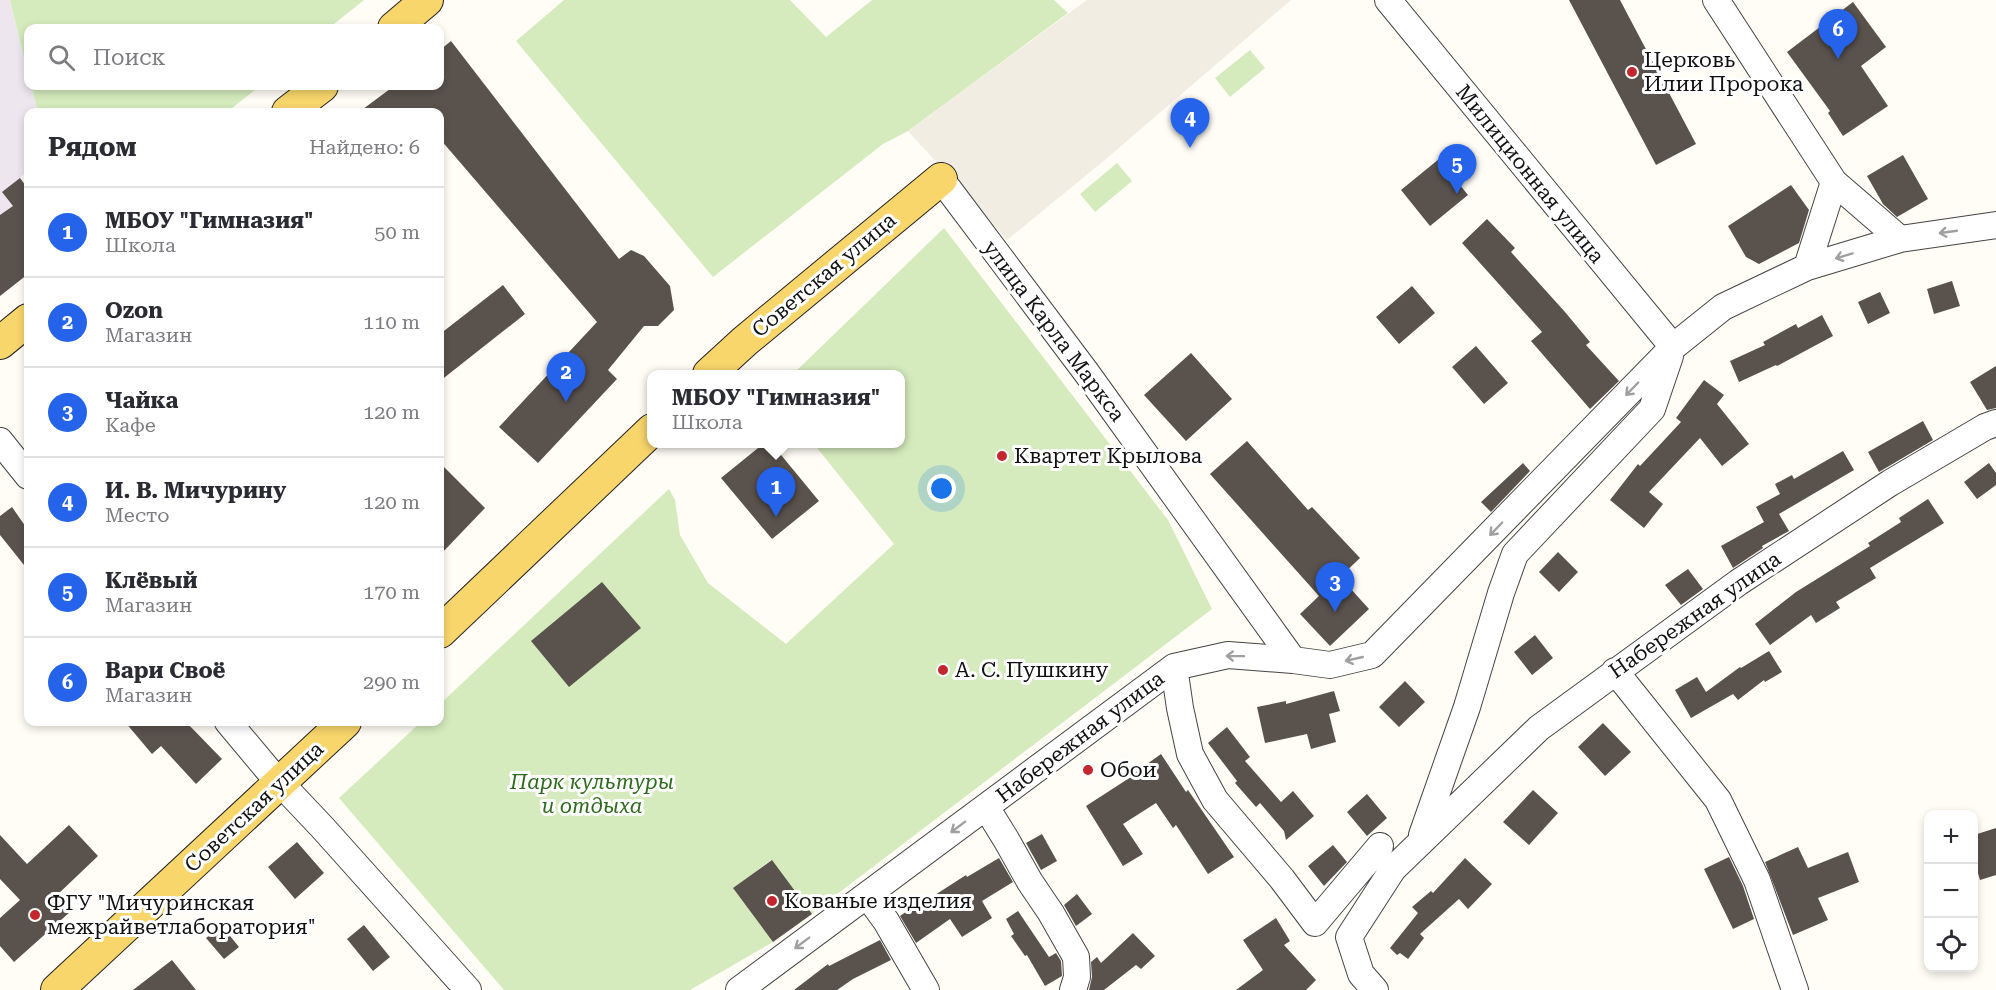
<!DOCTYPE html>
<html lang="ru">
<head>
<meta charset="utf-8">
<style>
  :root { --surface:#fff; --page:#f7f7f7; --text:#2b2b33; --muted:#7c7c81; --line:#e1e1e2; --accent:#2563eb }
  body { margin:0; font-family:"Roboto Serif",serif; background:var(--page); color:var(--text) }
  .controls { position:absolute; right:18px; bottom:18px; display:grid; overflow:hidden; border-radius:12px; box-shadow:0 3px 9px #0003 }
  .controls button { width:54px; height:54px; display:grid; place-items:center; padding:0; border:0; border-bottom:2px solid var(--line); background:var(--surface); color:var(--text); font:30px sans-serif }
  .you { position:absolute; left:942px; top:489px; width:21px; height:21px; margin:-15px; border:4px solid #fff; border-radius:50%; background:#1a73e8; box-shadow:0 0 0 9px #1a73e833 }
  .badge { display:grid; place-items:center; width:39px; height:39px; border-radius:50%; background:var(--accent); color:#fff; font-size:20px; font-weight:700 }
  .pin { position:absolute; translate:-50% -50px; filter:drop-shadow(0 2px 3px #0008) }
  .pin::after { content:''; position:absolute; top:32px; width:21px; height:18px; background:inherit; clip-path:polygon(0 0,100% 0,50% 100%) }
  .popup { position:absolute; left:647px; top:370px; width:258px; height:78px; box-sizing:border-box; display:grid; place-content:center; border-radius:12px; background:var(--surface); filter:drop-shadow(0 2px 4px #0005); font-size:20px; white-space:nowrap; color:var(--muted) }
  .popup b { font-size:22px; color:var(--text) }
  .popup::after { content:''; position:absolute; left:50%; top:100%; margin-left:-12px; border:12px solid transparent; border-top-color:var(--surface) }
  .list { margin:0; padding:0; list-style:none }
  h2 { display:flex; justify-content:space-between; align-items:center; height:78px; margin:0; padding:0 24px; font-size:26px }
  h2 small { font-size:20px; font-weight:400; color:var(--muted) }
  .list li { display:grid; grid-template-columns:39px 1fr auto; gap:18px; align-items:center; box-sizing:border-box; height:90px; padding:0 24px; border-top:2px solid var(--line) }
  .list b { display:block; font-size:22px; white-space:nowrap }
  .list p { margin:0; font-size:20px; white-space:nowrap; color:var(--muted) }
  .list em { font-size:20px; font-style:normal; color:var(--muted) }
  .icon { flex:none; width:33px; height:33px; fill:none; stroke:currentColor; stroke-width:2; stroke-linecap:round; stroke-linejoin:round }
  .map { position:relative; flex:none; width:1996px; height:990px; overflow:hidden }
  .search { position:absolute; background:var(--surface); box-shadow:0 3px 9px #0003; left:24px; top:24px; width:420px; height:66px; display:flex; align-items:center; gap:15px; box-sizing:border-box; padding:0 21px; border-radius:12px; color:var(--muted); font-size:22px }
  .panel { position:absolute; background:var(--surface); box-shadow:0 3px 9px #0003; left:24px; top:108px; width:420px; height:618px; border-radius:12px }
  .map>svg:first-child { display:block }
  .industrial { fill:#eee6ef }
  .green { fill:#d5ebbd }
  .plaza { fill:#f1ede2 }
  .building { fill:#5a524d }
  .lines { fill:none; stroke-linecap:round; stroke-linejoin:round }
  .minor-casing { stroke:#444; stroke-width:28 }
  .major-casing { stroke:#222; stroke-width:34 }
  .minor { stroke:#fff; stroke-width:26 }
  .major { stroke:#f9d66b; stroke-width:32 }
  .oneway { stroke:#a0a0a0 }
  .poi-dot { fill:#c4262e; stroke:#fff; stroke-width:2 }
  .labels { text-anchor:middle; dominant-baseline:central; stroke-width:6; stroke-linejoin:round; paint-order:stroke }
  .poi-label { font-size:21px; fill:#111; stroke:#fff; text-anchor:start }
  .street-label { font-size:21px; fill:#111; stroke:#fff }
  .park-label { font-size:21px; font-style:italic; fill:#2f6b1f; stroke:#fff }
</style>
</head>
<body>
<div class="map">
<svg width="1996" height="990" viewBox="0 0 1996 990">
  <rect width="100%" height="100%" fill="#fffdf5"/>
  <!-- industrial -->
  <path class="industrial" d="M 0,0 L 10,0 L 28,75 L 28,86 L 31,86 L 38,112 L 28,112 L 28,170 L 20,178 L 28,189 L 28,274 L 0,296 Z"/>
  <!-- green -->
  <path class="green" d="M 10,0 L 364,0 L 329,28 L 28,28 L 28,75 Z
    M 564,0 L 790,0 L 826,37 L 872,0 L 1054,0 L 1068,13 L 908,131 L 883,144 L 713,277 L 516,41 Z
    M 1250,50 L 1265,68 L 1230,97 L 1215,78 Z
    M 31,86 L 260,86 L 227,112 L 38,112 Z
    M 1117,163 L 1132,181 L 1095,212 L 1080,194 Z
    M 944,228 L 1168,520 L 1212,609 L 811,914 L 771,860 L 734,888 L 773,942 L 690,990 L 504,990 L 339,798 L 421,722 L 440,722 L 440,704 L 669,489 L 675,500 L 680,535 L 708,583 L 786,644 L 894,544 L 814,444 L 900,444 L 900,374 L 793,374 Z"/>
  <!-- plaza -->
  <path class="plaza" d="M 1087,0 L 1291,0 L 1106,159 L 1007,240 L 908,131 Z"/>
  <!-- building -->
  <path class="building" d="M 1569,0 L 1620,0 L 1696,144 L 1656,165 Z
    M 1853,2 L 1886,47 L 1861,66 L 1888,106 L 1843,136 L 1828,113 L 1830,111 L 1787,52 Z
    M 451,41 L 619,259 L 631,250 L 644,256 L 670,286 L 674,310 L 658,326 L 644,326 L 608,370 L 617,379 L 538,463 L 499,427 L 597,322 L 440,139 L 440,112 L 359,112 L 394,86 L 440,86 L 440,50 Z
    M 1903,155 L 1928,199 L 1897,217 L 1883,204 L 1867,176 Z
    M 1439,159 L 1468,195 L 1430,226 L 1401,190 Z
    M 20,178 L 28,189 L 28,274 L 0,296 L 0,215 L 13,206 L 2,192 Z
    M 1791,185 L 1809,210 L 1799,243 L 1759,264 L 1746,257 L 1728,226 Z
    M 1487,219 L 1515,248 L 1511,252 L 1565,312 L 1590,342 L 1586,345 L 1619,381 L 1590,409 L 1531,341 L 1542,332 L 1462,243 Z
    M 1952,281 L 1960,306 L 1934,314 L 1927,289 Z
    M 503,285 L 525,314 L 440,381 L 440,334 Z
    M 1412,286 L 1435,313 L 1399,344 L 1376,317 Z
    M 1880,292 L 1890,313 L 1868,324 L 1858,302 Z
    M 1822,315 L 1833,336 L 1777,366 L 1776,365 L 1739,382 L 1730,361 L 1765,345 L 1763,342 L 1796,324 L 1798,328 Z
    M 1476,346 L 1508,383 L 1484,404 L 1452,367 Z
    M 1191,353 L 1232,399 L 1186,441 L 1144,395 Z
    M 1996,366 L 1996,408 L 1987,410 L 1970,382 Z
    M 1704,380 L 1724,395 L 1717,404 L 1749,444 L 1722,466 L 1700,438 L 1649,492 L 1663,504 L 1644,528 L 1610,500 L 1638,464 L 1640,466 L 1681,422 L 1676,418 Z
    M 1923,421 L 1933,440 L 1879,472 L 1868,452 Z
    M 1247,441 L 1308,510 L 1312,507 L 1360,558 L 1340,577 L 1369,609 L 1330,646 L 1300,614 L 1319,596 L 1210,474 Z
    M 763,444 L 772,444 L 819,501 L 772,539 L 721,478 Z
    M 1843,451 L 1854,470 L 1779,514 L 1789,531 L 1762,546 L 1763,548 L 1733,568 L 1721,546 L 1764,522 L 1756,507 L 1780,494 L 1775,484 L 1792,475 L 1794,479 Z
    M 440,463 L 485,508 L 440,555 Z
    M 1523,463 L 1530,471 L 1491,512 L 1481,502 Z
    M 1989,463 L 1996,473 L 1996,485 L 1977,499 L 1964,482 Z
    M 1928,499 L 1944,523 L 1870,568 L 1876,578 L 1836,602 L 1840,608 L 1816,623 L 1811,615 L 1770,645 L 1755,624 L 1796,592 L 1870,546 L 1868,543 L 1901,522 L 1899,518 Z
    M 12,507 L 28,530 L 28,570 L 0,535 L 0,516 Z
    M 1558,552 L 1578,572 L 1559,592 L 1539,572 Z
    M 1688,569 L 1703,589 L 1681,605 L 1665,585 Z
    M 602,582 L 641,628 L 569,687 L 531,641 Z
    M 1535,635 L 1553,658 L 1532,675 L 1514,652 Z
    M 1769,651 L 1782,672 L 1765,682 L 1764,680 L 1738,700 L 1733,694 L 1691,718 L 1675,690 L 1697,677 L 1706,692 L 1740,667 L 1741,668 Z
    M 1405,681 L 1425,702 L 1399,727 L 1379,707 Z
    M 1334,691 L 1340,711 L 1329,714 L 1336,742 L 1311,749 L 1307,734 L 1265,743 L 1257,707 L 1286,701 L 1286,704 Z
    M 125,722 L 186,722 L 222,759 L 196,784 L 161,746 L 152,754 Z
    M 1603,723 L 1631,752 L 1605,776 L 1578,747 Z
    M 1227,727 L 1250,757 L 1245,761 L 1281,802 L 1293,791 L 1314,816 L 1286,840 L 1284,831 L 1260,803 L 1256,807 L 1235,783 L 1237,781 L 1208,743 Z
    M 1161,754 L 1186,792 L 1188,790 L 1234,857 L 1208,874 L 1176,825 L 1173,828 L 1156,803 L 1123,824 L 1143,854 L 1123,866 L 1086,806 L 1134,775 L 1133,774 Z
    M 1533,790 L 1558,813 L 1529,845 L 1503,822 Z
    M 1367,794 L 1387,818 L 1367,836 L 1347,812 Z
    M 69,825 L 98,856 L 56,896 L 70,912 L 14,962 L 0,946 L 0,918 L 20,900 L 0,879 L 0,835 L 27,864 Z
    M 1996,828 L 1996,875 L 1980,880 L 1974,860 L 1974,835 Z
    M 1042,834 L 1057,861 L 1041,870 L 1026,843 Z
    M 297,842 L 324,873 L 295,899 L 268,867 Z
    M 1333,845 L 1347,862 L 1324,886 L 1308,866 Z
    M 1798,847 L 1808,868 L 1848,852 L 1859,882 L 1818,898 L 1828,920 L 1793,935 L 1765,862 Z
    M 1729,857 L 1743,886 L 1754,919 L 1733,929 L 1704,869 Z
    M 999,858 L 1013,882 L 982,901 L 992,918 L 962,937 L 950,919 L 916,943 L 900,916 L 920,902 L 921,904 L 966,875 L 967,877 Z
    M 1465,858 L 1492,884 L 1468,909 L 1459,899 L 1420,934 L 1424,938 L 1408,959 L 1400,953 L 1397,955 L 1390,948 L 1418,913 L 1412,907 L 1431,891 L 1433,893 Z
    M 772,860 L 812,914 L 773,942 L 733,888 Z
    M 1077,894 L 1092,914 L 1076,926 L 1064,905 Z
    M 1018,911 L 1049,957 L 1056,953 L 1061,961 L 1062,976 L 1045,986 L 1027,955 L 1025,956 L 1011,936 L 1014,934 L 1006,919 Z
    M 1276,918 L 1290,941 L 1284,945 L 1316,980 L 1306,990 L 1236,990 L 1263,970 L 1243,940 Z
    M 364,925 L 390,957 L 373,971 L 347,939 Z
    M 222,926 L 239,947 L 224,959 L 206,938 Z
    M 1133,933 L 1155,956 L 1141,969 L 1136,965 L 1104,990 L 1089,990 L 1092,977 L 1091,962 L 1097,957 L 1101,963 Z
    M 880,940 L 891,960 L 853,979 L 837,990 L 794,990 L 828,964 L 829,966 Z
    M 172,960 L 196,990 L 133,990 Z"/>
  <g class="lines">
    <defs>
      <path id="minor" d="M 1388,0 L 1673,347
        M 1716,0 L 1834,182 L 1900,239
        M 941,179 L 1086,372 L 1293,660
        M 1807,267 L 1834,182
        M 0,441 L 28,476
        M 1174,667 L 1180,708 L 1190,754 L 1215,800 L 1282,879 L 1315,923 L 1380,846
        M 1615,671 L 1718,800 L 1757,880 L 1795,990
        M 228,722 L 269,771 L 322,827 L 468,990
        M 986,807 L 1007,841 L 1030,882 L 1051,913 L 1076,957 L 1077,977 L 1073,990
        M 1422,835 L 1467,707 L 1501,593 L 1515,554 L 1652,409 L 1670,356
        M 867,895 L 886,921 L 926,990
        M 739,990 L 1174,667 L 1228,655 L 1293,660 L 1330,665 L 1372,655 L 1673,347 L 1723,307 L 1807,267 L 1900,239 L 1996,225
        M 1375,990 L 1361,974 L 1349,937 L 1393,869 L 1539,728 L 1739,582 L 1890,483 L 1985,427 L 1996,423"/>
      <path id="major" d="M 394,28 L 427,0
        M 288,112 L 322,86
        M 0,343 L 28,320
        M 709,374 L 745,341 L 941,179
        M 440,632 L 652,430
        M 57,990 L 345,722"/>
    </defs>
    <!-- minor casing -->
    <use href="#minor" class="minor-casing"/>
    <!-- major casing -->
    <use href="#major" class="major-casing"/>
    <!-- minor -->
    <use href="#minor" class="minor"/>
    <!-- major -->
    <use href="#major" class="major"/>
  </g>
  <!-- one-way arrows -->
  <defs><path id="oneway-shaft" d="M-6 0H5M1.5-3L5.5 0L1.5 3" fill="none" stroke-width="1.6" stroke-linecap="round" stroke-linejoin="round" transform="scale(1.5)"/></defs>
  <g class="oneway">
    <use href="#oneway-shaft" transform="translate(1948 232) rotate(172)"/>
    <use href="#oneway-shaft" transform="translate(1844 256) rotate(163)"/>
    <use href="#oneway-shaft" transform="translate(1632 389) rotate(134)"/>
    <use href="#oneway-shaft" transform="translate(1496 529) rotate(134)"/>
    <use href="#oneway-shaft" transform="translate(1235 656) rotate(-179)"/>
    <use href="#oneway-shaft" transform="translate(1354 659) rotate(167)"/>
    <use href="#oneway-shaft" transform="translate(958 827) rotate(143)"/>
    <use href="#oneway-shaft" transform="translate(802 943) rotate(143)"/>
  </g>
  <!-- markers -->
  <g class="poi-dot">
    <circle cx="1632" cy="72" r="6"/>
    <circle cx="1002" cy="456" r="6"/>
    <circle cx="943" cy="670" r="6"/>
    <circle cx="1088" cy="770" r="6"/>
    <circle cx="772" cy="901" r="6"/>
    <circle cx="35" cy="915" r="6"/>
  </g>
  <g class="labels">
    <!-- poi labels -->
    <g class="poi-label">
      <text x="1644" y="60">Церковь<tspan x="1644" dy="24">Илии Пророка</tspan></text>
      <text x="1014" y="456">Квартет Крылова</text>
      <text x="955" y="670">А. С. Пушкину</text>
      <text x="1100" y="770">Обои</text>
      <text x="784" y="901">Кованые изделия</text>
      <text x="47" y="903">ФГУ "Мичуринская<tspan x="47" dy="24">межрайветлаборатория"</tspan></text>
    </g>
    <!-- street labels -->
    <g class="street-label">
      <text transform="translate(1530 174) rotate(51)">Милиционная улица</text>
      <text transform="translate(824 275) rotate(-40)">Советская улица</text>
      <text transform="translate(1054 331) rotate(53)">улица Карла Маркса</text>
      <text transform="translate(1695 615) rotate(-35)">Набережная улица</text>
      <text transform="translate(1080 737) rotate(-37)">Набережная улица</text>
      <text transform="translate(254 807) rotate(-43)">Советская улица</text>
    </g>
    <!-- park labels -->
    <g class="park-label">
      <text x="592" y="782">Парк культуры<tspan x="592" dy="24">и отдыха</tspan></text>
    </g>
  </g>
</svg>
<div class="controls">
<button>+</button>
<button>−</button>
<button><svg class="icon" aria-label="locate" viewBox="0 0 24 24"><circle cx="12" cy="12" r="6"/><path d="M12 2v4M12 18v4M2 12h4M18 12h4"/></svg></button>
</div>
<div class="you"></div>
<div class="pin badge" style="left:776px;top:517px">1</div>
<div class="popup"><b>МБОУ &quot;Гимназия&quot;</b>Школа</div>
<div class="pin badge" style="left:566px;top:402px">2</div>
<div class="pin badge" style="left:1335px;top:612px">3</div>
<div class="pin badge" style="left:1190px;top:148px">4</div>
<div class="pin badge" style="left:1457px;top:194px">5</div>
<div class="pin badge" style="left:1838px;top:59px">6</div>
<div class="search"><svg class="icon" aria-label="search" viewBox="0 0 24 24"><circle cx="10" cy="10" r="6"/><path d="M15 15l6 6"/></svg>Поиск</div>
<section class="panel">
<h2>Рядом<small>Найдено: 6</small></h2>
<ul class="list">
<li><span class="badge">1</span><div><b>МБОУ &quot;Гимназия&quot;</b><p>Школа</p></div><em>50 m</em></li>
<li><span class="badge">2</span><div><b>Ozon</b><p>Магазин</p></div><em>110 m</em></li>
<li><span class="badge">3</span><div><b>Чайка</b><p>Кафе</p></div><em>120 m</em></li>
<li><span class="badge">4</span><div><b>И. В. Мичурину</b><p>Место</p></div><em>120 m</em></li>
<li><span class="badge">5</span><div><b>Клёвый</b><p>Магазин</p></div><em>170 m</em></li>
<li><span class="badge">6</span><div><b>Вари Своё</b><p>Магазин</p></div><em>290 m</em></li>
</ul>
</section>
</div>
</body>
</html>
